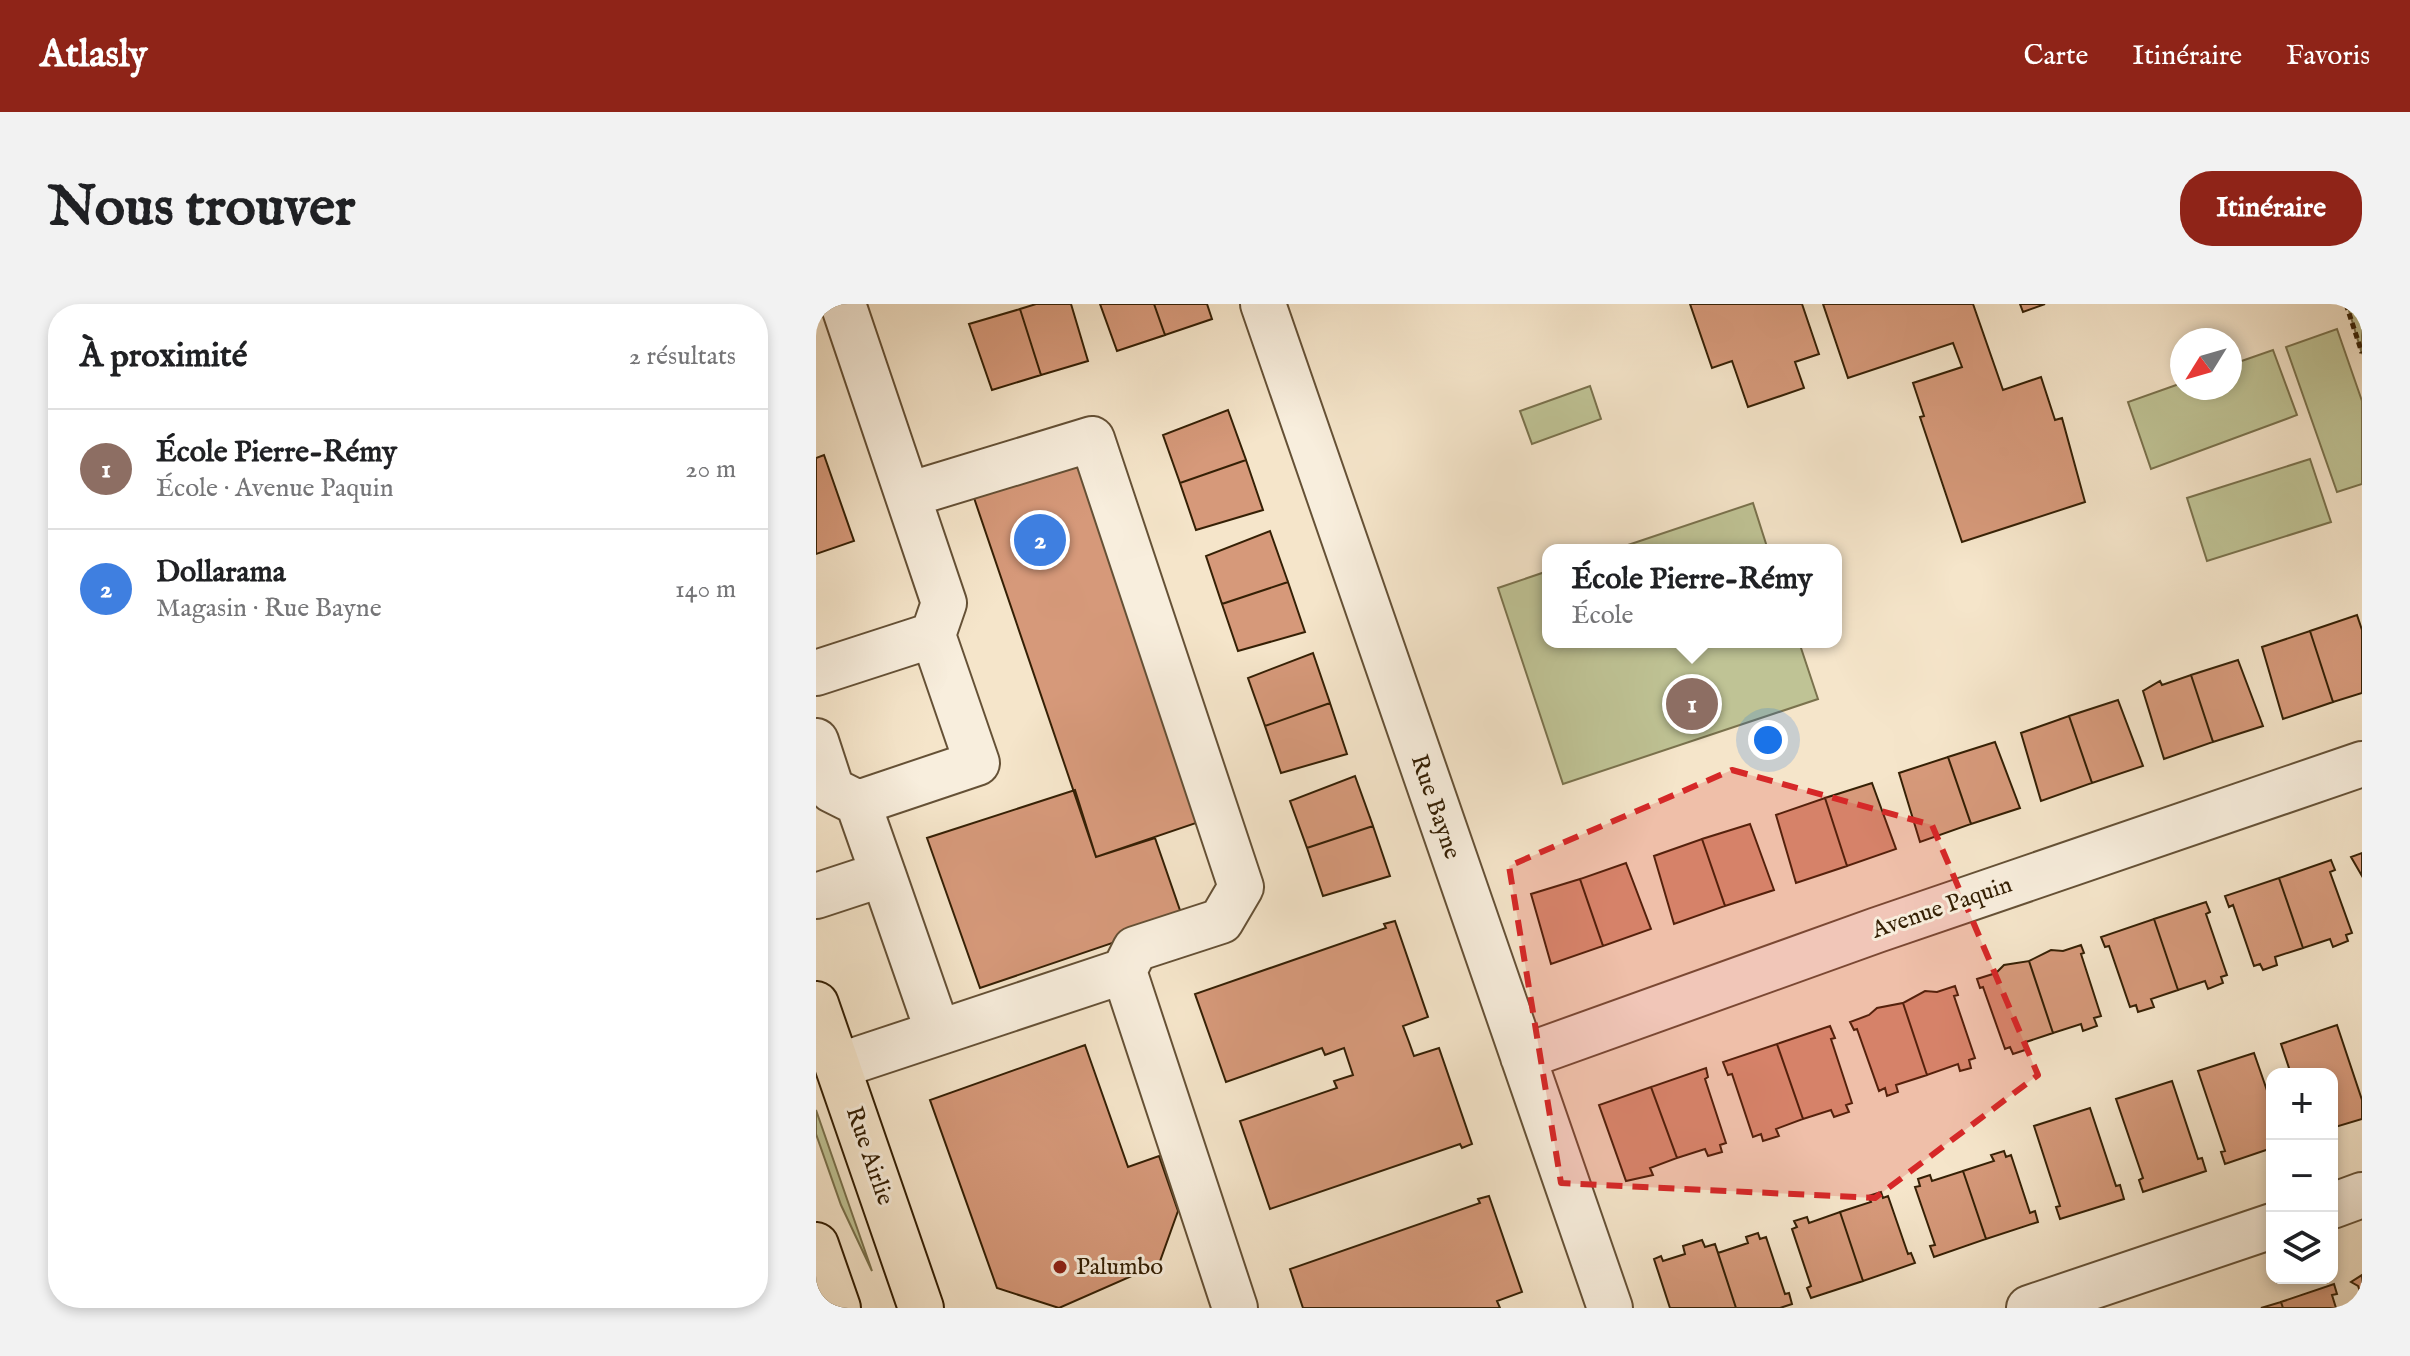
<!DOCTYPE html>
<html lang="fr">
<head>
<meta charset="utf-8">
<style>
  :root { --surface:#fff; --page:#f2f2f2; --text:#202124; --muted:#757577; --line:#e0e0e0; --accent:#8f2418 }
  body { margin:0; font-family:"IM FELL English",serif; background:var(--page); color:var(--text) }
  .controls { position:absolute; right:24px; bottom:24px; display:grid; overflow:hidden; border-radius:16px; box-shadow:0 4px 12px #0003 }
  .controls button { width:72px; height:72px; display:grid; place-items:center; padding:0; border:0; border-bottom:2px solid var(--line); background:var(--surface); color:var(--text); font:40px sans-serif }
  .compass { position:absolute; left:1354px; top:24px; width:72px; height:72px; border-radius:50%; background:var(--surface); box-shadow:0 4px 12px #0003; rotate:233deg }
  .you { position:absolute; left:952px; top:436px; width:28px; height:28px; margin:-20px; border:6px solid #fff; border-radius:50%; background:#1a73e8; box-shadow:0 0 0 12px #1a73e833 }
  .badge { display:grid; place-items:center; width:52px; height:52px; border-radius:50%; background:var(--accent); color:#fff; font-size:26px; font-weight:700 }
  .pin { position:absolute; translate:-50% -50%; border:4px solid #fff; box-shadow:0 2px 8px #0006 }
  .popup { position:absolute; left:726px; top:240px; width:300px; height:104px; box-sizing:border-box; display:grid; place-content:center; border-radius:16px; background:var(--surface); filter:drop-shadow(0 2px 6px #0005); font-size:26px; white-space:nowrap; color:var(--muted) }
  .popup b { font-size:30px; color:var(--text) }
  .popup::after { content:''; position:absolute; left:50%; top:100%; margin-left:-16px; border:16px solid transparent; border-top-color:var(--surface) }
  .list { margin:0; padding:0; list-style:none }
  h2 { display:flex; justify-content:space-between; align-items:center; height:104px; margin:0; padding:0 32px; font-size:34px }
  h2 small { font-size:26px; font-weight:400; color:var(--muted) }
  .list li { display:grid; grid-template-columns:52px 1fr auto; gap:24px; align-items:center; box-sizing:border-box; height:120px; padding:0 32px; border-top:2px solid var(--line) }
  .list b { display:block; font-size:30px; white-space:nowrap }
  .list p { margin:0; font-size:26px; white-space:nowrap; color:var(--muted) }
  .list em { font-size:26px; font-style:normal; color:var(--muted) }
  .icon { flex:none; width:44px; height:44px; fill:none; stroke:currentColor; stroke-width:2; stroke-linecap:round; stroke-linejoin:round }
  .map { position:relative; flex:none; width:1546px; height:1004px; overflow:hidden; border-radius:32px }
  header { display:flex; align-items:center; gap:48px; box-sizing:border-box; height:112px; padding:0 40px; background:var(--accent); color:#fff }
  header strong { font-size:38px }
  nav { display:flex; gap:44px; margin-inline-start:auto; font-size:28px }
  .intro { display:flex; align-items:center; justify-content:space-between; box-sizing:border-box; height:192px; padding:0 48px }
  h1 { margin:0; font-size:56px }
  .button { padding:20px 36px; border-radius:32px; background:var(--accent); color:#fff; font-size:28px; font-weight:700 }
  main { display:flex; gap:48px; padding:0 48px }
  aside { flex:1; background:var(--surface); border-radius:32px; box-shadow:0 4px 12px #0003 }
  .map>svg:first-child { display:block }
  .green { fill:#bfc395; stroke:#7a724d; stroke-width:2 }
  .building { fill:#d6997a; stroke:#352005; stroke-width:2 }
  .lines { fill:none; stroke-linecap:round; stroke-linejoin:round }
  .minor-casing { stroke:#655136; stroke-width:48 }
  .major-casing { stroke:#352005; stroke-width:48 }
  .path { stroke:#352005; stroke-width:5; stroke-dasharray:6 4; stroke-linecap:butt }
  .minor { stroke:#f8eedd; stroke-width:44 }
  .major { stroke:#f5e5ca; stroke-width:44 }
  .marked { fill:#d62828; fill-opacity:0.2; stroke:#d62828; stroke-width:6; stroke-dasharray:16 10; stroke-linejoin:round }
  .poi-dot { fill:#8f2418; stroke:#f8eedd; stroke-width:3 }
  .labels { text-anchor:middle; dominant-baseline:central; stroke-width:6; stroke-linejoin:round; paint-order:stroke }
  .street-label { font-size:24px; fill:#352005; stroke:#f8eedd }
  .poi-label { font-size:24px; fill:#352005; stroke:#f8eedd; text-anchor:start }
</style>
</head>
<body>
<header>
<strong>Atlasly</strong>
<nav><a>Carte</a><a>Itinéraire</a><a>Favoris</a></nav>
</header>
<div class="intro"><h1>Nous trouver</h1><a class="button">Itinéraire</a></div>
<main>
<aside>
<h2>À proximité<small>2 résultats</small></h2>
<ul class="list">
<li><span class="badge" style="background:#8d6e63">1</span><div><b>École Pierre-Rémy</b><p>École · Avenue Paquin</p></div><em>20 m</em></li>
<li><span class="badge" style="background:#3f7fe0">2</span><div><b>Dollarama</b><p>Magasin · Rue Bayne</p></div><em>140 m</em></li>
</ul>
</aside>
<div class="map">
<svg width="1546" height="1004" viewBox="0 0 1546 1004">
  <rect width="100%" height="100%" fill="#f5e5ca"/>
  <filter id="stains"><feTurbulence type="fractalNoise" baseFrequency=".0025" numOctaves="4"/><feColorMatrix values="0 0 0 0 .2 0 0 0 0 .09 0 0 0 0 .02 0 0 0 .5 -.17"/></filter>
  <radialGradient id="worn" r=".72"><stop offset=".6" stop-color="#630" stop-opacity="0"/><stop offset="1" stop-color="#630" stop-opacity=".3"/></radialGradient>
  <!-- green -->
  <path class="green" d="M 1531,0 L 1546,0 L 1546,50 Z
    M 1521,25 L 1546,97 L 1546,180 L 1521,188 L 1470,43 Z
    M 1457,46 L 1481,111 L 1335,165 L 1312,98 L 1366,79 L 1366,84 L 1414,84 L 1414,61 Z
    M 774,82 L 785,115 L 716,140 L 704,107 Z
    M 1494,155 L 1515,218 L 1391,257 L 1371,194 Z
    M 937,199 L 952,246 L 797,246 Z
    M 732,267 L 732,338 L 983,338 L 1002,395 L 747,480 L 682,284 Z
    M 0,806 L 56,967 L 25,901 L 0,830 Z"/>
  <!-- building -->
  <path class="building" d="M 220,0 L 255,0 L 272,57 L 225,71 L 204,5 Z
    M 284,0 L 338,0 L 349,31 L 301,47 Z
    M 338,0 L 391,0 L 396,15 L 349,31 Z
    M 874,0 L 986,0 L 1003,50 L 979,58 L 988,84 L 932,103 L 916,57 L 896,64 Z
    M 1007,0 L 1157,0 L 1187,86 L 1225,73 L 1239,116 L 1246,114 L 1269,198 L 1146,238 L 1104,113 L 1108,112 L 1097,79 L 1146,63 L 1137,39 L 1032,74 Z
    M 1204,0 L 1229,0 L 1207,8 Z
    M 204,5 L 225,71 L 176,86 L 153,20 Z
    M 412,106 L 430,156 L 364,179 L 347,131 Z
    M 8,151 L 38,237 L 0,250 L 0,154 Z
    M 262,156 L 386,517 L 280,553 L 157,191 Z
    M 430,156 L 447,206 L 380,226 L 364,179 Z
    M 454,227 L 472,278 L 406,300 L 390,252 Z
    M 472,278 L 489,328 L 422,347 L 406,300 Z
    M 1541,311 L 1546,326 L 1546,389 L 1517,398 L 1494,327 Z
    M 1494,327 L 1517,398 L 1467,415 L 1446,343 Z
    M 497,349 L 514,399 L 449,422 L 432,374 Z
    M 1422,356 L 1447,422 L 1397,438 L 1375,371 Z
    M 1375,371 L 1397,438 L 1348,455 L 1327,387 L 1344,377 L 1346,381 Z
    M 1302,396 L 1327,462 L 1276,479 L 1253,412 Z
    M 514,399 L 531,450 L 465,469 L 449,422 Z
    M 1253,412 L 1276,479 L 1225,497 L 1205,429 Z
    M 1179,438 L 1204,504 L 1155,520 L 1132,453 Z
    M 1132,453 L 1155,520 L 1104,538 L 1083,469 Z
    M 539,472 L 557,522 L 491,544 L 474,497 Z
    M 1056,479 L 1080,545 L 1031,562 L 1009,494 Z
    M 259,486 L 280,553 L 339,534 L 367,615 L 164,684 L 111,534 Z
    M 1009,494 L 1031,562 L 980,579 L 960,511 Z
    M 934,520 L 958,586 L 909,602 L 886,535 Z
    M 557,522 L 574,572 L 507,592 L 491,544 Z
    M 886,535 L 909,602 L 858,620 L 838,552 Z
    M 1546,549 L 1546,572 L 1535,553 Z
    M 1515,556 L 1519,566 L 1514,568 L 1536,629 L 1530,631 L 1532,637 L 1517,643 L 1514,635 L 1487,644 L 1463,574 Z
    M 810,559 L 835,625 L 787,642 L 764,575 Z
    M 1463,574 L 1487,644 L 1459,653 L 1461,661 L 1447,666 L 1444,660 L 1438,662 L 1417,601 L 1413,603 L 1409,592 Z
    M 764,575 L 787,642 L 735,660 L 715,590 Z
    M 1390,598 L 1394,608 L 1390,610 L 1411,671 L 1405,673 L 1407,679 L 1392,685 L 1389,677 L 1362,686 L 1338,615 Z
    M 1338,615 L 1362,686 L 1335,695 L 1338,703 L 1322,708 L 1320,701 L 1314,703 L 1293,642 L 1289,643 L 1285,633 Z
    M 579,617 L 612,713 L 587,722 L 593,738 L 598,752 L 623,744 L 656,840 L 646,844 L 644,840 L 454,905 L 424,817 L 521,784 L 518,777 L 537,771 L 528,744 L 509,751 L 506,744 L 410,778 L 379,690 L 570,624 L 568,620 Z
    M 1265,641 L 1268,649 L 1265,650 L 1285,712 L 1278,714 L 1281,722 L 1267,727 L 1265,720 L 1237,729 L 1213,657 L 1235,646 L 1247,647 Z
    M 1213,657 L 1237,729 L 1210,738 L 1212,745 L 1197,750 L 1194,743 L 1189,745 L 1167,683 L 1164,684 L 1161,675 L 1180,669 L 1188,661 Z
    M 1139,682 L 1142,691 L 1138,692 L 1159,754 L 1153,756 L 1155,764 L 1144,767 L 1142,760 L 1111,771 L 1087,699 L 1109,687 L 1121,688 Z
    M 1087,699 L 1111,771 L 1080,781 L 1082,788 L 1071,792 L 1069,784 L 1063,787 L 1041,725 L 1038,726 L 1034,718 L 1053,711 L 1061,704 Z
    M 1521,721 L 1546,796 L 1546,815 L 1516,824 L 1516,770 L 1475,770 L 1465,740 Z
    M 1014,722 L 1019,734 L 1015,735 L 1036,799 L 1030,801 L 1033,808 L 1018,813 L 1015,806 L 987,815 L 961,740 Z
    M 961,740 L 987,815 L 960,825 L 963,832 L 947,837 L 945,830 L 937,833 L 916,770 L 912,771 L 907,758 Z
    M 269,741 L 312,863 L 343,852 L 362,907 L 343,960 L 243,1004 L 181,984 L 114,796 Z
    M 1438,749 L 1456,801 L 1456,844 L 1409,860 L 1405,848 L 1409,847 L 1382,767 Z
    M 890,764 L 892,773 L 889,775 L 910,839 L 904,841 L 906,848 L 892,852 L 889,845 L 861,854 L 835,783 Z
    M 1356,777 L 1382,855 L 1386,854 L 1390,867 L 1327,888 L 1323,876 L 1327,874 L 1300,795 Z
    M 835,783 L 861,854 L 834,864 L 837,871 L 810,877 L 783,801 Z
    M 1274,804 L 1300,882 L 1304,881 L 1308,895 L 1244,915 L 1240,903 L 1244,902 L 1218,822 Z
    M 1188,847 L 1190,853 L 1195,851 L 1214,909 L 1219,907 L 1222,918 L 1170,935 L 1147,867 L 1178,857 L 1175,851 Z
    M 1147,867 L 1170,935 L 1118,953 L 1114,942 L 1119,941 L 1099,883 L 1104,882 L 1102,875 L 1114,871 L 1116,877 Z
    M 1065,888 L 1067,894 L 1072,892 L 1092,950 L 1095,949 L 1099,959 L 1047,977 L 1024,908 L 1055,898 L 1052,892 Z
    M 673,892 L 706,988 L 681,997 L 684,1004 L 487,1004 L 474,965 L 664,899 L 662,895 Z
    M 1024,908 L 1047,977 L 995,994 L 991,984 L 995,982 L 976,925 L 981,923 L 978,917 L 991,913 L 993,919 Z
    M 942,929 L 944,935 L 950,933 L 969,990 L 973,989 L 976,1000 L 964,1004 L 920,1004 L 902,949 L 932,939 L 930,933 Z
    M 886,936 L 889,943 L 899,940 L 920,1004 L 854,1004 L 838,955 L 845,952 L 847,957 L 869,950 L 867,942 Z
    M 1546,971 L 1546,993 L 1542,982 L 1535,978 Z
    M 1518,980 L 1521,990 L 1516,991 L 1520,1004 L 1467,1004 L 1465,998 Z
    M 1465,998 L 1467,1004 L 1445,1004 Z"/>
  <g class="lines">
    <defs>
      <path id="minor" d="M 27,0 L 128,299 L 117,331
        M 447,0 L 794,1004
        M 92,191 L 276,135 L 425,583 L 405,617 L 319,645 L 308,667
        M 0,369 L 117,331 L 161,459 L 42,499 L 67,570
        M 0,437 L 16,486 L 42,499
        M 0,592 L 67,570 L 122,728
        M 707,753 L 1061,626 L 1546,460
        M 22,762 L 308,667 L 419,1004
        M 1516,902 L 1546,891
        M 1213,1004 L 1456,922"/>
      <path id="major" d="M 0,700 L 105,1004
        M 0,941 L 22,1004"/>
    </defs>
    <!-- minor casing -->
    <use href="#minor" class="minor-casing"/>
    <!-- major casing -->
    <use href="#major" class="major-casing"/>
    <!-- path -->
    <path class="path" d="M 1530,0 L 1546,49"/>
    <!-- minor -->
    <use href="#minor" class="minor"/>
    <!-- major -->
    <use href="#major" class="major"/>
  </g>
  <!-- marked area -->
  <path class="marked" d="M 916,466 L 1116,521 L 1222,771 L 1059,894 L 745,879 L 693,562 Z"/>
  <!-- markers -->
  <circle class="poi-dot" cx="244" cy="963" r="8"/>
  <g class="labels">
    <!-- street labels -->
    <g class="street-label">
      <text transform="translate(619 503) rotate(71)">Rue Bayne</text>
      <text transform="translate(1126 604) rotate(-19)">Avenue Paquin</text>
      <text transform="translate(53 852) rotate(71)">Rue Airlie</text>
    </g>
    <!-- poi labels -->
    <g class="poi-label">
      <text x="260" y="963">Palumbo</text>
    </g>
  </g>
  <rect width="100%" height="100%" filter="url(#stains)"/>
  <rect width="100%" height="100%" fill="url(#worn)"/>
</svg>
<div class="controls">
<button>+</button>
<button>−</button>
<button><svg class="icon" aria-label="layers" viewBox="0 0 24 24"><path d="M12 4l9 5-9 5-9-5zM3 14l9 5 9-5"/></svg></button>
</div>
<svg class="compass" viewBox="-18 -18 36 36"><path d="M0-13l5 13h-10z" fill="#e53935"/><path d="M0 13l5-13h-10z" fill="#757577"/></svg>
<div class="you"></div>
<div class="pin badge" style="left:876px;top:400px;background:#8d6e63">1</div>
<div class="popup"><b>École Pierre-Rémy</b>École</div>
<div class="pin badge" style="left:224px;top:236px;background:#3f7fe0">2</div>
</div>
</main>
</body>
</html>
